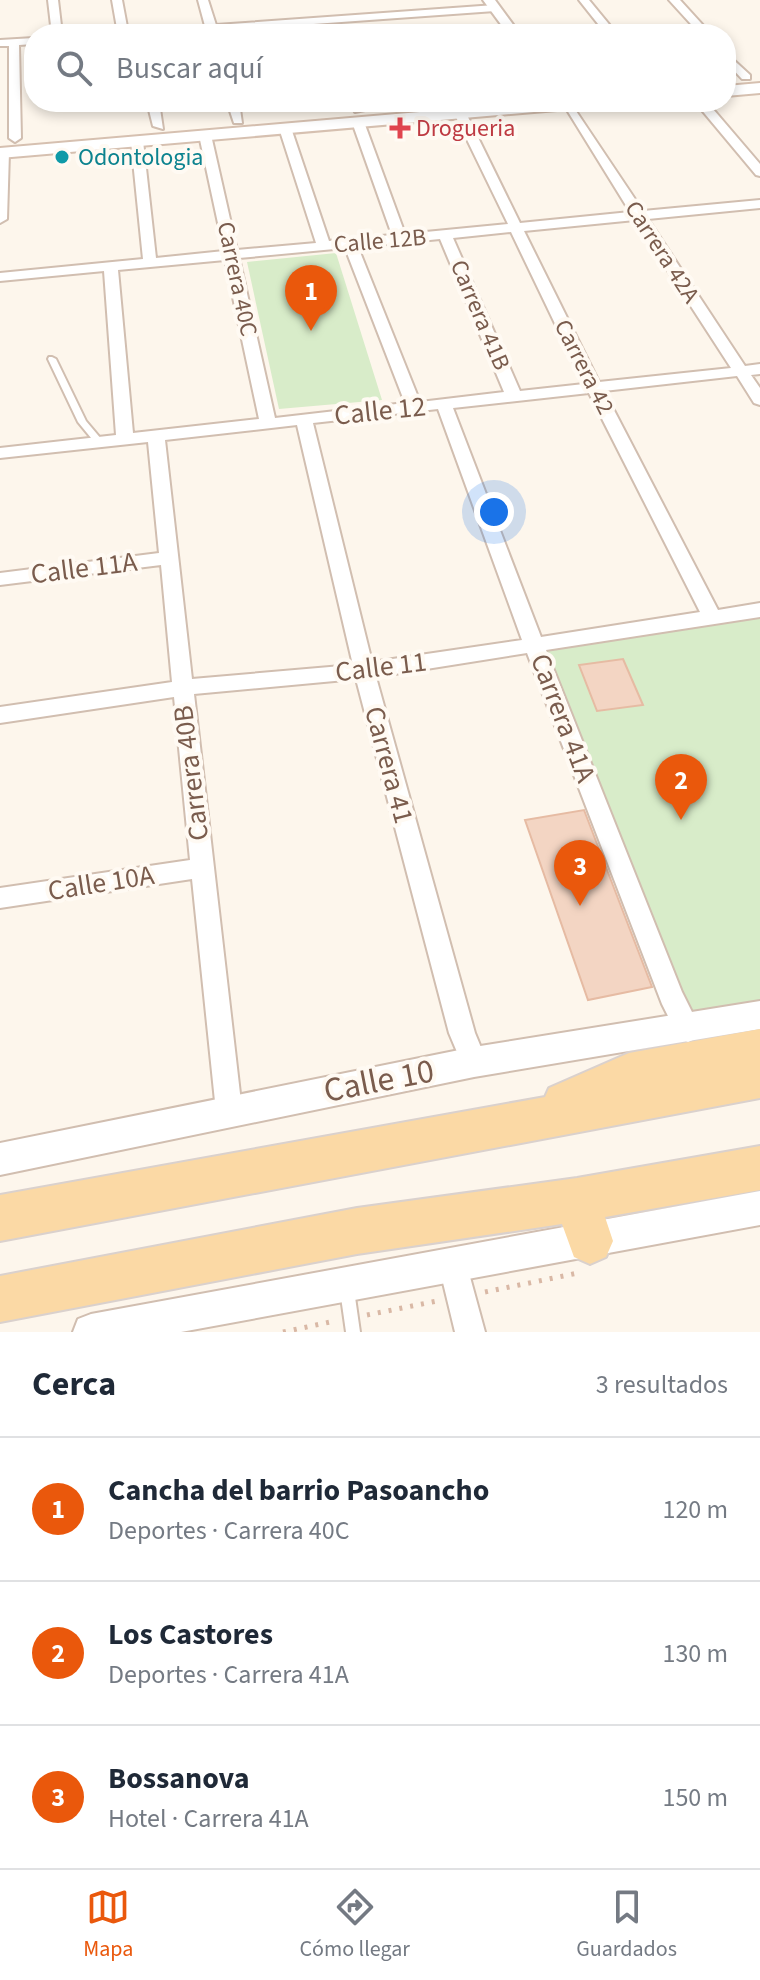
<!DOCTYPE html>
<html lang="es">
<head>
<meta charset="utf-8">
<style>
  :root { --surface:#fff; --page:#f6f6f7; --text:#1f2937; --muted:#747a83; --line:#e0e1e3; --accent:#ea580c }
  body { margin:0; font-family:"Source Sans 3",sans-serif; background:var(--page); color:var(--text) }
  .you { position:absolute; left:494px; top:512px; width:28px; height:28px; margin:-20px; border:6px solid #fff; border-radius:50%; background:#1a73e8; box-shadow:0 0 0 12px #1a73e833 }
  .badge { display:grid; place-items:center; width:52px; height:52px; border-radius:50%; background:var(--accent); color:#fff; font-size:26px; font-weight:700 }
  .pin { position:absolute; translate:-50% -66px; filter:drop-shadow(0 2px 4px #0008) }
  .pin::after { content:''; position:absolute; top:42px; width:28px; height:24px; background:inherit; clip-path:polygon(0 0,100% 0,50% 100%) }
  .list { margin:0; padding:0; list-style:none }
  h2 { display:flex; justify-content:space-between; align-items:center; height:104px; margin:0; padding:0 32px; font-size:34px }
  h2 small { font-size:26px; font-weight:400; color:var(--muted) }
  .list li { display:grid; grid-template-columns:52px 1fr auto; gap:24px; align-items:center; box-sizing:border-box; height:144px; padding:0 32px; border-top:2px solid var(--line) }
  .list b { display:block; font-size:30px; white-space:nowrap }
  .list p { margin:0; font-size:26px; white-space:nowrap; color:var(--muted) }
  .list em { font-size:26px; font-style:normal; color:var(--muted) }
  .icon { flex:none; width:44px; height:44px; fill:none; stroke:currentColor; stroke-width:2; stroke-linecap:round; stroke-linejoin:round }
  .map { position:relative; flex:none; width:760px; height:1332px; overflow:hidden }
  .search { position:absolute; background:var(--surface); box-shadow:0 4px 12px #0003; left:24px; right:24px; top:24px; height:88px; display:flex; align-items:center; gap:20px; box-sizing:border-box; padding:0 28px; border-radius:32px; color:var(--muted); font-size:30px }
  .sheet { height:536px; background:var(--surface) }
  nav { display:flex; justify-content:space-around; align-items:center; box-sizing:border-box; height:112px; border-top:2px solid var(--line); background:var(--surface); font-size:22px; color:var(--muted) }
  nav a { display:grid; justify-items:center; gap:4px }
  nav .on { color:var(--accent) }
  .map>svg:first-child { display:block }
  .green { fill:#d8ecc9 }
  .building { fill:#f3d5c3; stroke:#e6bba3; stroke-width:2 }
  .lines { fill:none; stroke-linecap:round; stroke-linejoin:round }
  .service-casing { stroke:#d1beb0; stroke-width:4 }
  .minor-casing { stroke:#d1beb0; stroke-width:4 }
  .tertiary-casing { stroke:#d1beb0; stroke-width:4 }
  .secondary-casing { stroke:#d6c0b0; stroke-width:4 }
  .primary-casing { stroke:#dad1cd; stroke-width:4 }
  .path { stroke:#d9b8a5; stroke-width:5; stroke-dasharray:3 8; stroke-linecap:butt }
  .service { fill:#fff; fill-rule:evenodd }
  .minor { fill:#fff; fill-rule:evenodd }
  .tertiary { fill:#fff; fill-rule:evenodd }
  .secondary { fill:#fff; fill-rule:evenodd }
  .primary { fill:#fbd9a5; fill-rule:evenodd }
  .health-dot { fill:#e0444e; stroke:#fffaf3; stroke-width:3 }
  .culture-dot { fill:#0f9aa8; stroke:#fffaf3; stroke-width:3 }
  .labels { text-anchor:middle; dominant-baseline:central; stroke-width:8; stroke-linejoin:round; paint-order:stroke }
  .far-health-label { font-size:24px; fill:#be3a42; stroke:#fffaf3; text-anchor:start }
  .far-culture-label { font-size:24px; fill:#0d838f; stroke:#fffaf3; text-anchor:start }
  .far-street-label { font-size:24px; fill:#7a5c4d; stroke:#fffaf3 }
  .street-label { font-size:28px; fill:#7a5c4d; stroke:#fffaf3 }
  .near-street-label { font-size:34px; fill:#7a5c4d; stroke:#fffaf3 }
</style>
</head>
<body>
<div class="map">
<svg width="760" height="1332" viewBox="0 0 760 1332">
  <rect width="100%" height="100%" fill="#fdf6ec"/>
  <!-- green -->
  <path class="green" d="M 336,253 L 382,400 L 279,409 L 247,262 Z
    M 760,610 L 760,1015 L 688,1030 L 534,645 Z"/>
  <!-- building -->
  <path class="building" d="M 623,659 L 643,705 L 597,711 L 579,665 Z
    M 584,810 L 652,987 L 588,1000 L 525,820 Z"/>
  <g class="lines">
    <defs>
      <path id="service" d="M 49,357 L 52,357 L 56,359 L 86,421 L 102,440 L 102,444 L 96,444 L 78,422 L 48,359 Z
        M 347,1283 L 352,1285 L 354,1290 L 360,1332 L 346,1332 L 340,1290 L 342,1285 Z"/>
      <path id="minor" d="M 48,0 L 58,0 L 62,34 L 52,34 Z
        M 112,0 L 122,0 L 128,32 L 205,26 L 198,0 L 208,0 L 216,25 L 495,5 L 500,8 L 495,11 L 217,31 L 218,34 L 118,34 Z
        M 579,0 L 589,0 L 617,34 L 606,34 Z
        M 669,0 L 680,0 L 711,34 L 700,34 Z
        M 34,38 L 34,44 L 19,45 L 21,138 L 15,142 L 9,138 L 9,46 L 0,46 L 0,40 Z
        M 726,53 L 750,75 L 750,79 L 742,79 L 726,62 Z
        M 147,102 L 159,102 L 163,129 L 153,126 Z
        M 227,102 L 239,102 L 242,123 L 234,123 Z
        M 350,102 L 362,102 L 365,110 L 355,112 Z
        M 562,102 L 570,102 L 643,211 L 760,200 L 760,208 L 648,219 L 745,366 L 760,364 L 760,374 L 751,375 L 760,388 L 760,405 L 754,403 L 737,376 L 604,391 L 718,610 L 760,603 L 760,617 L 546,650 L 682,992 L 701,1030 L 697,1038 L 688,1042 L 679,1038 L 662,1004 L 527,653 L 376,677 L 475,1033 L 487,1062 L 483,1071 L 474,1074 L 465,1071 L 449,1033 L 356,679 L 194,694 L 242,1111 L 238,1120 L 229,1124 L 220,1120 L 216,1111 L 192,879 L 0,908 L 0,888 L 190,860 L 174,697 L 0,723 L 0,707 L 172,682 L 161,565 L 0,585 L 0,573 L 159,553 L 148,442 L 0,458 L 0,448 L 116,435 L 104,271 L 0,281 L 0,273 L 143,259 L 131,141 L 137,137 L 143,141 L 156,258 L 224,251 L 199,135 L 205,131 L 211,135 L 237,250 L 316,243 L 279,128 L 285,124 L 291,128 L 329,241 L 392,235 L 352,122 L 358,118 L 364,122 L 405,234 L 508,224 L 454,113 L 460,109 L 466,113 L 520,223 L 630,212 ZM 635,220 L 731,368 L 599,382 L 524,231 ZM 511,232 L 584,384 L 520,391 L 453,238 ZM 440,239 L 504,392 L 420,402 L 358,247 ZM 345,248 L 405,403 L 275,418 L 239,258 ZM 225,260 L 259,419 L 133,433 L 118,270 ZM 589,393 L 700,612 L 541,637 L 453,408 ZM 438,409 L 522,640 L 372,662 L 313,423 ZM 297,425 L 353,665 L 192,679 L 165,440 Z
        M 695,102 L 707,102 L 760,164 L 760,176 L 756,175 Z
        M 3,148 L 9,152 L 7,219 L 0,223 L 0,149 Z
        M 453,1252 L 463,1256 L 467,1266 L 485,1332 L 455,1332 L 439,1266 L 443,1256 Z"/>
      <path id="tertiary" d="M 483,0 L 495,0 L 520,34 L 508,34 Z
        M 760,1001 L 760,1029 L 474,1077 L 0,1175 L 0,1143 L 474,1047 Z
        M 760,1191 L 760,1225 L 181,1332 L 73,1332 L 78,1319 L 91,1314 Z"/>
      <path id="secondary" d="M 760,83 L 760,93 L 726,96 L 726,86 Z
        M 535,102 L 600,102 L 592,107 L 0,158 L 0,148 Z"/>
      <path id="primary" d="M 760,1029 L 760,1098 L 0,1241 L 0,1195 L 545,1097 L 549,1088 L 629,1053 Z
        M 760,1146 L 760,1190 L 605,1217 L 613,1241 L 606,1257 L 590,1264 L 574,1257 L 562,1224 L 357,1254 L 0,1322 L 0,1276 L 357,1208 L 577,1178 Z"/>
    </defs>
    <!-- service casing -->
    <use href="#service" class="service-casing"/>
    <!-- minor casing -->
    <use href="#minor" class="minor-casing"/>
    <!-- tertiary casing -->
    <use href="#tertiary" class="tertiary-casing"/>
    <!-- secondary casing -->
    <use href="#secondary" class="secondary-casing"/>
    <!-- primary casing -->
    <use href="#primary" class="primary-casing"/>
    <!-- path -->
    <path class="path" d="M 485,1292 L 578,1273
      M 367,1315 L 437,1301
      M 283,1332 L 335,1321"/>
    <!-- service -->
    <use href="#service" class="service"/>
    <!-- minor -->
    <use href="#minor" class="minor"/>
    <!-- tertiary -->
    <use href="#tertiary" class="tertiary"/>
    <!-- secondary -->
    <use href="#secondary" class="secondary"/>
    <!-- primary -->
    <use href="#primary" class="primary"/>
  </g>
  <!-- markers -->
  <path class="health-dot" d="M396 116h8v8h8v8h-8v8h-8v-8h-8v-8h8z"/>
  <circle class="culture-dot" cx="62" cy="157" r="8"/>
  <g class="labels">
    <!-- far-health labels -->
    <g class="far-health-label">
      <text x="416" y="128">Drogueria</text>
    </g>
    <!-- far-culture labels -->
    <g class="far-culture-label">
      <text x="78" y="157">Odontologia</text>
    </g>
    <!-- far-street labels -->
    <g class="far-street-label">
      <text transform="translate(380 241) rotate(-5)">Calle 12B</text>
      <text transform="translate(662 252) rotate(57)">Carrera 42A</text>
      <text transform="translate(237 279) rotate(78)">Carrera 40C</text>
      <text transform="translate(480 315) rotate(67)">Carrera 41B</text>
      <text transform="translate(584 367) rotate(63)">Carrera 42</text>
    </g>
    <!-- street labels -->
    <g class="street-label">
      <text transform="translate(380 411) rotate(-6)">Calle 12</text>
      <text transform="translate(84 568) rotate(-7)">Calle 11A</text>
      <text transform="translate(381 667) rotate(-7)">Calle 11</text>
      <text transform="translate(563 718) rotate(69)">Carrera 41A</text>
      <text transform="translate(389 765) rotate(75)">Carrera 41</text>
      <text transform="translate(191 773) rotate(-97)">Carrera 40B</text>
      <text transform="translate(101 883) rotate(-9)">Calle 10A</text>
    </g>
    <!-- near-street labels -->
    <g class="near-street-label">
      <text transform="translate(379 1081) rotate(-11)">Calle 10</text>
    </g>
  </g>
</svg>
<div class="you"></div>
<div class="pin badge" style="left:311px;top:331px">1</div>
<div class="pin badge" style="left:681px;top:820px">2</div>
<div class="pin badge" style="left:580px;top:906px">3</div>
<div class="search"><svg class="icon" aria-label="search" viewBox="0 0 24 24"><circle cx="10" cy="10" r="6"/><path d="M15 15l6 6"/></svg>Buscar aquí</div>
</div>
<section class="sheet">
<h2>Cerca<small>3 resultados</small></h2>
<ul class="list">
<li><span class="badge">1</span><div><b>Cancha del barrio Pasoancho</b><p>Deportes · Carrera 40C</p></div><em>120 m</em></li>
<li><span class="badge">2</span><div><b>Los Castores</b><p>Deportes · Carrera 41A</p></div><em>130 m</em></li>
<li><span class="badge">3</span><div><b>Bossanova</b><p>Hotel · Carrera 41A</p></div><em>150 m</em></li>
</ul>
</section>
<nav>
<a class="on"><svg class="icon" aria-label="map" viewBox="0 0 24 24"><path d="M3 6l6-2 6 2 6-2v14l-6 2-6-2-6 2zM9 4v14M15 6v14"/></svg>Mapa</a>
<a><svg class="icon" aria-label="directions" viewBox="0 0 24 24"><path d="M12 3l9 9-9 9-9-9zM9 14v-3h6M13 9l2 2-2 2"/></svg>Cómo llegar</a>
<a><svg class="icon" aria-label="saved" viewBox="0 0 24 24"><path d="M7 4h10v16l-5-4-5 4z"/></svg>Guardados</a>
</nav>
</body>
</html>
